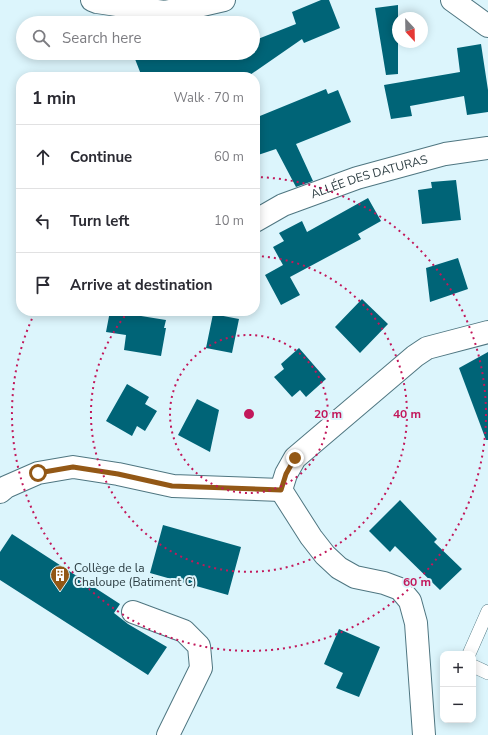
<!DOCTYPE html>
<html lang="en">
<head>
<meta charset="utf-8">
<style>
  :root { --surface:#fff; --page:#f2f2f3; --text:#2b2b33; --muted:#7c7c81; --line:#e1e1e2 }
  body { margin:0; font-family:"Nunito Sans",sans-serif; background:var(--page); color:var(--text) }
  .controls { position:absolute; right:12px; bottom:12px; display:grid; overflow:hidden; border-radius:8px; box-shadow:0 2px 10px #0003 }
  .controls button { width:36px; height:36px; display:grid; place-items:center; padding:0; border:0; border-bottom:1px solid var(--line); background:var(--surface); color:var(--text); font:20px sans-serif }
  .compass { position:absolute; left:392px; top:12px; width:36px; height:36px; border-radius:50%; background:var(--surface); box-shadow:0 2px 10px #0003; rotate:158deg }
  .stop { position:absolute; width:12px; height:12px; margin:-9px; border:3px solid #935816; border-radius:50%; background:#fff }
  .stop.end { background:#935816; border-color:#fff; box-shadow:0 1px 4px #0008 }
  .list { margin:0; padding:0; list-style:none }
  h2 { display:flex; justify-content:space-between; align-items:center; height:52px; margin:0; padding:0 16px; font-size:17px }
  h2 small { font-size:13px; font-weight:400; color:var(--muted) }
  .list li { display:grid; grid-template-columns:26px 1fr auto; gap:12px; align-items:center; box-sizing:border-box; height:64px; padding:0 16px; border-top:1px solid var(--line) }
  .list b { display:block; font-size:15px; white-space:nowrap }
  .list em { font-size:13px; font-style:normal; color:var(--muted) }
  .icon { flex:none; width:22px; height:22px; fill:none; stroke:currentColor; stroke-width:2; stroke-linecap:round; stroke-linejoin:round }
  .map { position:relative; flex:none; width:488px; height:735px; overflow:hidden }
  .search { position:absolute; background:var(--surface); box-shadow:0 2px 10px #0003; left:16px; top:16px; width:244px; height:44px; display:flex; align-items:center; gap:10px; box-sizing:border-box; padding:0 14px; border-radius:22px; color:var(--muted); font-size:15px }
  .panel { position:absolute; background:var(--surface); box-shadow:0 2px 10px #0003; left:16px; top:72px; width:244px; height:244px; border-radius:16px }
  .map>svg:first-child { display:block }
  .building { fill:#006477 }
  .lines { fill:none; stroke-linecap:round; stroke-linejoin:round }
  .lane-casing { stroke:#4f7681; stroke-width:14 }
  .street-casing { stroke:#4f7681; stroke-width:24 }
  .lane { stroke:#fff; stroke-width:13 }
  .street { stroke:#fff; stroke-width:22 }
  .route { stroke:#935816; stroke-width:5 }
  .ring { fill:none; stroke:#c2185b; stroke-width:2; stroke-dasharray:2 4 }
  .labels { text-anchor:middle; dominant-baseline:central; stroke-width:4; stroke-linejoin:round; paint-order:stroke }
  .street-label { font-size:12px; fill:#2b3c41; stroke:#dcf5fc }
  .poi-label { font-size:12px; fill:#2b3c41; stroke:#dcf5fc; text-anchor:start }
  .centre { fill:#c2185b; stroke:#dcf5fc; stroke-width:2 }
  .ring-label { font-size:12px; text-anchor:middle; font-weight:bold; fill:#c2185b; stroke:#dcf5fc; stroke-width:4; stroke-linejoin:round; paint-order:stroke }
</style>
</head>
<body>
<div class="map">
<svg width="488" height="735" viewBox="0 0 488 735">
  <rect width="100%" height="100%" fill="#dcf5fc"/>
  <!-- building -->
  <path class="building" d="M 321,0 L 329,0 L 340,28 L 304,43 L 302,39 L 247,77 L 142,77 L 135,59 L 150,53 L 253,53 L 253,41 L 296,24 L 292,12 Z
    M 398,5 L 398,74 L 386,75 L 375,8 Z
    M 481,44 L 488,90 L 488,112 L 467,115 L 464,96 L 410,106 L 412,116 L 391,119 L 384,85 L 460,72 L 457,48 Z
    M 326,89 L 328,94 L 338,90 L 351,122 L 296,144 L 313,181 L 296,187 L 276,149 L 255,156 L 255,118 Z
    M 456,180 L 461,220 L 422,224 L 418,190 L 432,188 L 431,182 Z
    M 368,198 L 381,221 L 358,234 L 361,239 L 290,277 L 300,295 L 281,305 L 265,275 L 283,265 L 273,247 L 284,241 L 279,233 L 302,221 L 307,232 Z
    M 458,258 L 468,289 L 430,302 L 426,268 Z
    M 362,299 L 388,324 L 360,353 L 335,327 Z
    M 110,311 L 166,320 L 164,328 L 166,328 L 161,356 L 124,350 L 126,335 L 106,332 Z
    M 213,314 L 239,319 L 232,353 L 206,348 Z
    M 299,348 L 326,379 L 306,397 L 300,390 L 292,397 L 274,377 L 284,369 L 281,364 Z
    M 488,352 L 488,440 L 486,440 L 459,368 Z
    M 127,384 L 149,397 L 145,404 L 157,411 L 145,431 L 137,426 L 132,436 L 106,421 Z
    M 197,399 L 219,410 L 210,452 L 178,435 Z
    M 400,500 L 437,539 L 434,542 L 462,569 L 440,590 L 395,546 L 390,552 L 369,531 Z
    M 163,525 L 241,547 L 228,595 L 150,573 Z
    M 12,534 L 120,604 L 114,613 L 128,624 L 167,647 L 148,675 L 0,580 L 0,552 Z
    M 339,629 L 380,647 L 359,697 L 336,688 L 343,673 L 324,664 Z"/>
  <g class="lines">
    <defs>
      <path id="lane" d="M 469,654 L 488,611
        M 473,666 L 488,673"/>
      <g id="street">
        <path d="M 92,0 L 97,2 L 164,12 L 198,6 L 224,0"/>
        <path d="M 452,0 L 488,26"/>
        <path id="s1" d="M 255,221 L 283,205 L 357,178 L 445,154 L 488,148"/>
        <path d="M 0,492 L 6,487 L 38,473 L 73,467 L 118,474 L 173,486 L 281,490"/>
        <path d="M 133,612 L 184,631 L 199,646 L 201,668 L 168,735"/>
        <path d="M 424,735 L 416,623 L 410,601 L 400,589 L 384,583 L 355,577 L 339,568 L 325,555 L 311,537 L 281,490 L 286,474 L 295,458 L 415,356 L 427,348 L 488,332"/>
      </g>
    </defs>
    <!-- lane casing -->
    <use href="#lane" class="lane-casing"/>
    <!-- street casing -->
    <use href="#street" class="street-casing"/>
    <!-- lane -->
    <use href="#lane" class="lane"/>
    <!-- street -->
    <use href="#street" class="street"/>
  </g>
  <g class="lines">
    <!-- route -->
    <path class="route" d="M 38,473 L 73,467 L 118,474 L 172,486 L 281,490 L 286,474 L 295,458"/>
  </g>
  <!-- distance rings -->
  <g class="ring">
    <circle cx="249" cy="414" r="79"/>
    <path d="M256 256A158 158 0 1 1 129 311"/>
    <path d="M255 177A237 237 0 1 1 35 312"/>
  </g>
  <!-- icons -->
  <defs>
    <symbol id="building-pin" viewBox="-11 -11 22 30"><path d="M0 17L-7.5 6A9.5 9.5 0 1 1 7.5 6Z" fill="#935816" stroke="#dcf5fc"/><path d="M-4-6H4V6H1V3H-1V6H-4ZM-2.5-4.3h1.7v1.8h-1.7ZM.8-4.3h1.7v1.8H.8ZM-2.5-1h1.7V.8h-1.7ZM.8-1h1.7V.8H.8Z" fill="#fff"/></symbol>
  </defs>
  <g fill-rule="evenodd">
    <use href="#building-pin" x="49" y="564" width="22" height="30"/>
  </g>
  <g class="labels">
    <!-- street labels -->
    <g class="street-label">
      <text stroke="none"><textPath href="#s1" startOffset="123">ALLÉE DES DATURAS</textPath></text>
    </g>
    <!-- poi labels -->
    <g class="poi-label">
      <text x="74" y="568">Collège de la<tspan x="74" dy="14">Chaloupe (Batiment C)</tspan></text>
    </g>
  </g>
  <circle cx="249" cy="414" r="6" class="centre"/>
  <g class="ring-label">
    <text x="328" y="418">20 m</text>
    <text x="407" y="418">40 m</text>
    <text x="417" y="586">60 m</text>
  </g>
</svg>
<div class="controls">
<button>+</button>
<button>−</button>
</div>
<svg class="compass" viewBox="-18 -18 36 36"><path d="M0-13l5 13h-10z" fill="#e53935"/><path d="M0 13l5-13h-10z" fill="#7c7c81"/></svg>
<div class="stop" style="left:38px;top:473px"></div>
<div class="stop end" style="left:295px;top:458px"></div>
<div class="search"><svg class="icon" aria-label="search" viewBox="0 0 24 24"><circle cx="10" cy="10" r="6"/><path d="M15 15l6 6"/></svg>Search here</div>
<section class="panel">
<h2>1 min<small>Walk · 70 m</small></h2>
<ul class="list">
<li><svg class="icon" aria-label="ahead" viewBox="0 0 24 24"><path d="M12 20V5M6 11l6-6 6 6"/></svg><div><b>Continue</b></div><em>60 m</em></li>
<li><svg class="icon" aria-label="left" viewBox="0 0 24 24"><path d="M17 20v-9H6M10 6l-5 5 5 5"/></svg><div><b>Turn left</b></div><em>10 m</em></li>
<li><svg class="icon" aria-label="arrive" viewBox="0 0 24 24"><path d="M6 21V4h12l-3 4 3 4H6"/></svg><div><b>Arrive at destination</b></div></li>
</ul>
</section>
</div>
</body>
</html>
